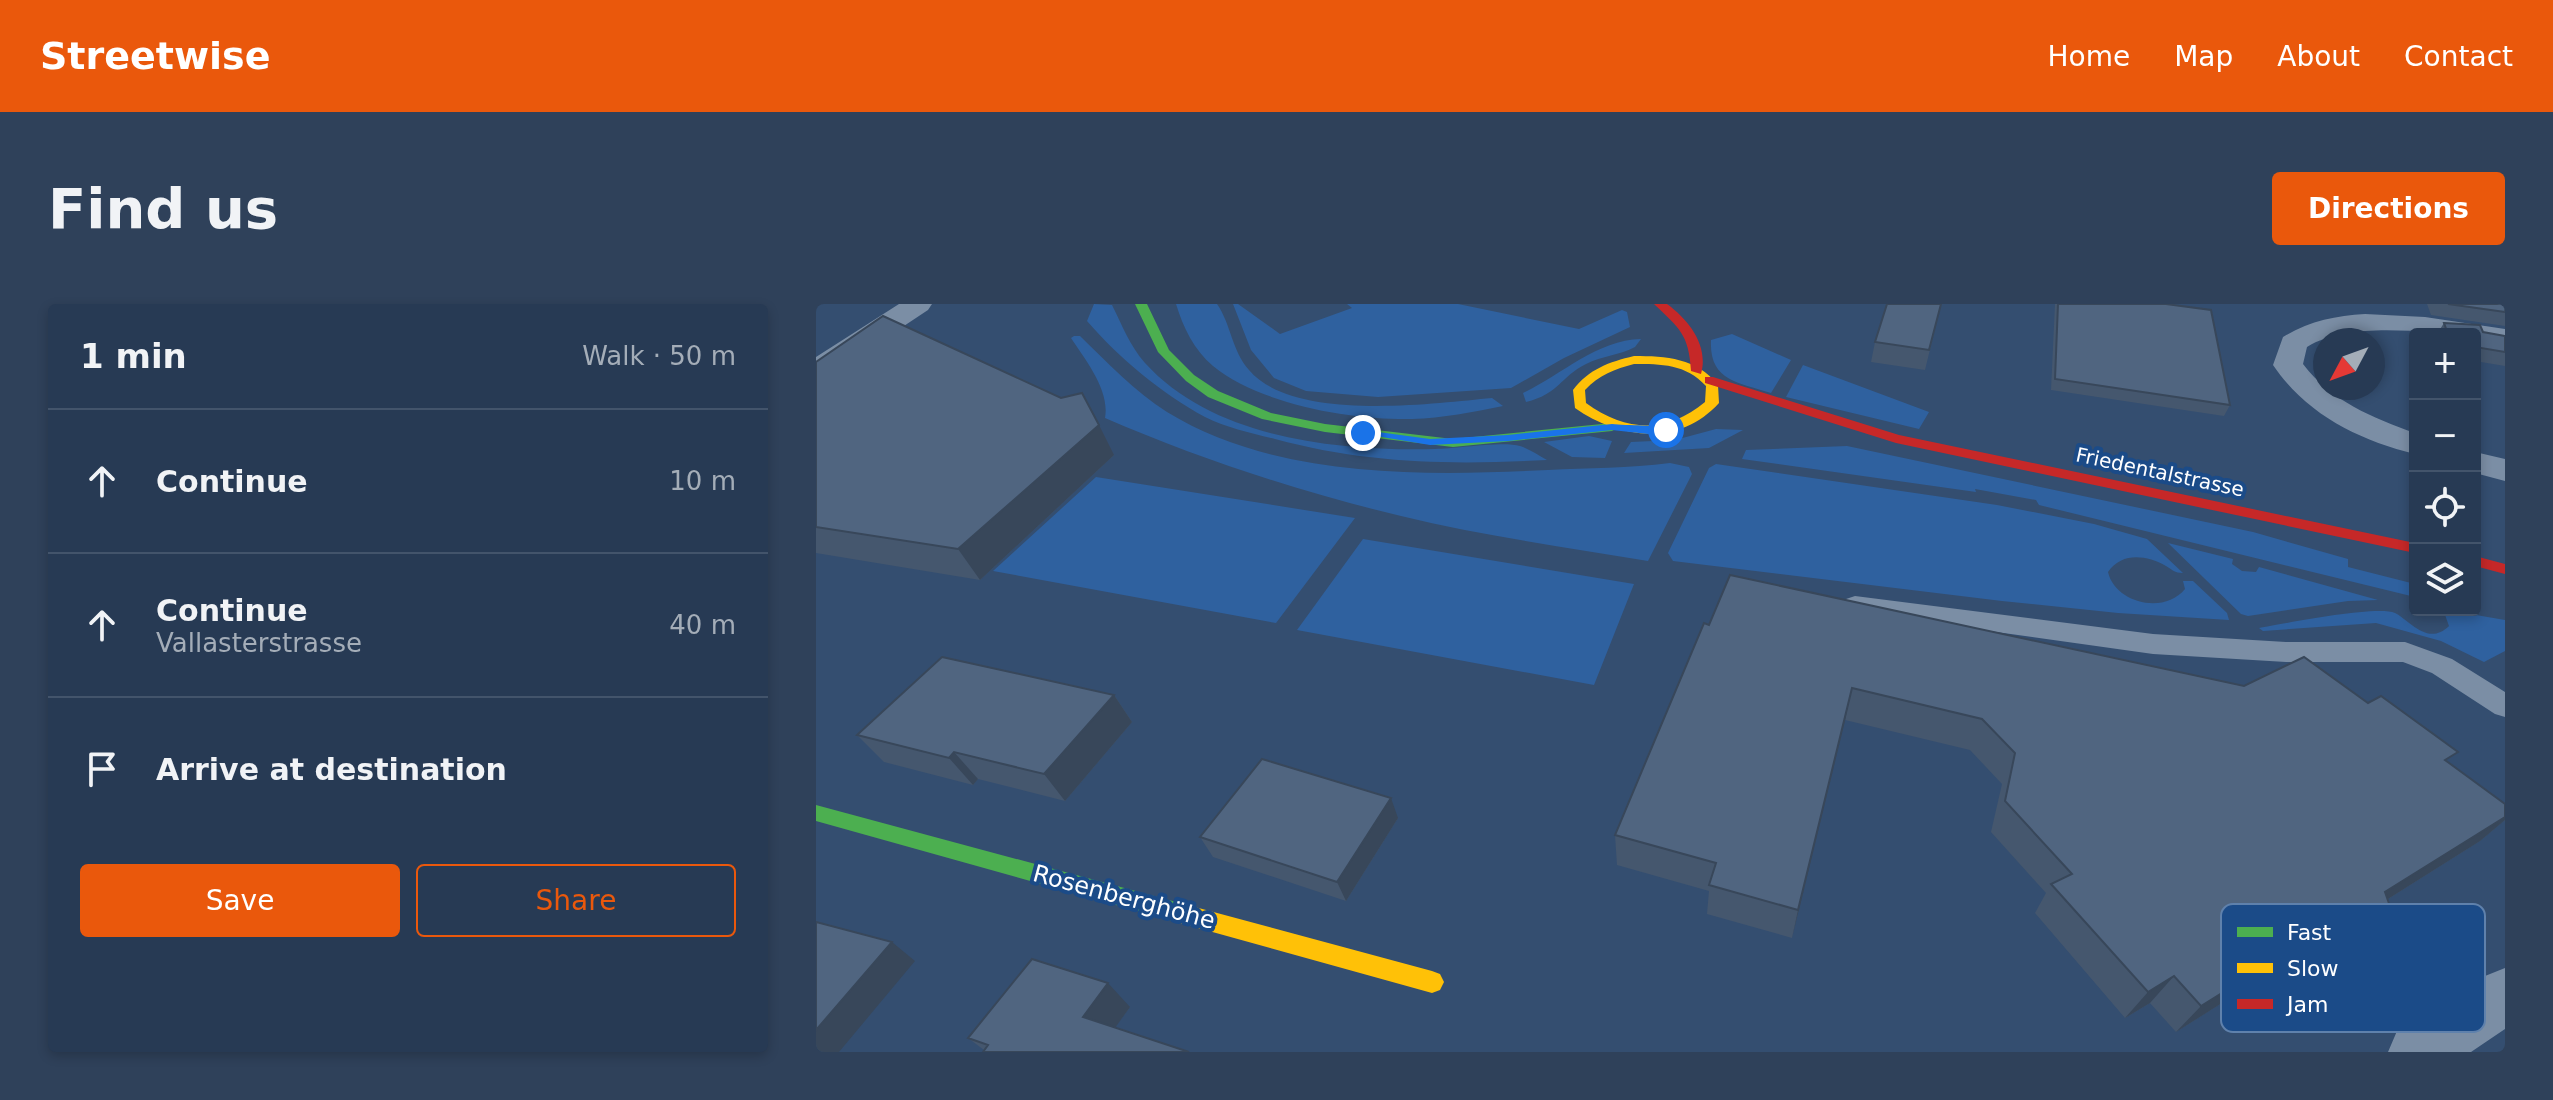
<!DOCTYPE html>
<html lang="en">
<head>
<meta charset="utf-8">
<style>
  :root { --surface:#273a54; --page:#2f415a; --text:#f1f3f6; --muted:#a4adb8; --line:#43546b; --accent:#ea580c }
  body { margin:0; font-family:"DejaVu Sans",sans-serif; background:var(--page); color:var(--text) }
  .controls { position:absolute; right:24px; top:24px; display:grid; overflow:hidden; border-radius:8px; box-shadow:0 4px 12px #0003 }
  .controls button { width:72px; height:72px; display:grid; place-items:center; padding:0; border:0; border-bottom:2px solid var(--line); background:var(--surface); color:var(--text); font:40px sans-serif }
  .compass { position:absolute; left:1497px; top:24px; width:72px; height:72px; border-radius:50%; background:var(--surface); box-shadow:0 4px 12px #0003; rotate:229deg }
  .stop { position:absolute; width:24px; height:24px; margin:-18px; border:6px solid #1a73e8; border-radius:50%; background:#fff }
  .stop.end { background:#1a73e8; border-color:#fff; box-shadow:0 2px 8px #0008 }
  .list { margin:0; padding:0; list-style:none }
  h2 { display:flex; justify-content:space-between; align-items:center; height:104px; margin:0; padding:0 32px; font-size:34px }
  h2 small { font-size:26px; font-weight:400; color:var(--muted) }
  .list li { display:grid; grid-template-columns:52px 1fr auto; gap:24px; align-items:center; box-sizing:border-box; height:144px; padding:0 32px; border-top:2px solid var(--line) }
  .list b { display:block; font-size:30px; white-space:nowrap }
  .list p { margin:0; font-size:26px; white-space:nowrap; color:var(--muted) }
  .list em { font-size:26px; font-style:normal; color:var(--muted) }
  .actions { display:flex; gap:16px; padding:24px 32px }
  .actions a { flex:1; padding:18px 0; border:2px solid var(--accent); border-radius:8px; text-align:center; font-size:28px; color:var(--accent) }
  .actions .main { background:var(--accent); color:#fff }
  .icon { flex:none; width:44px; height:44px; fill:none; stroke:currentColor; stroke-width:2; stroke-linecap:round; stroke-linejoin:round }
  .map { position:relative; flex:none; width:1689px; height:748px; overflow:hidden; border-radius:8px }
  header { display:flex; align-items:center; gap:48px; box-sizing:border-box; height:112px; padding:0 40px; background:var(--accent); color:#fff }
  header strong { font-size:38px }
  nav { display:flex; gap:44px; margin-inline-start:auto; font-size:28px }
  .intro { display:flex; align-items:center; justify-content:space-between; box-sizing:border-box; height:192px; padding:0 48px }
  h1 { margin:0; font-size:56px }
  .button { padding:20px 36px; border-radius:8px; background:var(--accent); color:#fff; font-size:28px; font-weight:700 }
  main { display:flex; gap:48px; padding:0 48px }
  aside { flex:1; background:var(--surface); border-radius:8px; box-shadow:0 4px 12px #0003 }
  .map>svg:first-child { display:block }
  .green { fill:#2f619f }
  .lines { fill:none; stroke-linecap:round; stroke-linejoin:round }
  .lane { fill:#7b8ea5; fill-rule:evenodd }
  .street { fill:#7b8ea5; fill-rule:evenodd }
  .fast { fill:#4caf50; fill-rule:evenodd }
  .slow { fill:#ffc107; fill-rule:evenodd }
  .jam { fill:#c62828; fill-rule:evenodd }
  .wall { fill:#45576e }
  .shaded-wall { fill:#38475a }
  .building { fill:#506580; stroke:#38475a; stroke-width:2 }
  .route { fill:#1a73e8 }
  .labels { text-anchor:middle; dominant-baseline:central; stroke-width:8; stroke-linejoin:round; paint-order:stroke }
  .street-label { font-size:20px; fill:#fff; stroke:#1b4b88 }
  .near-street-label { font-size:24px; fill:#fff; stroke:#1b4b88 }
  .key { fill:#1b4b88; stroke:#5f81ac; stroke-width:2 }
  .key-label { font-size:22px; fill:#fff }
</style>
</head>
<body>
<header>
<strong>Streetwise</strong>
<nav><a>Home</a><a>Map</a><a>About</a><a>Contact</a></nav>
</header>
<div class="intro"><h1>Find us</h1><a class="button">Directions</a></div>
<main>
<aside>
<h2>1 min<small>Walk · 50 m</small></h2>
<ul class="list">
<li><svg class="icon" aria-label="ahead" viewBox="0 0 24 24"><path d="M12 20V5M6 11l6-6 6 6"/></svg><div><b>Continue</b></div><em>10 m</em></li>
<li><svg class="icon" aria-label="ahead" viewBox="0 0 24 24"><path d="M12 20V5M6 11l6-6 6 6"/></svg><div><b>Continue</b><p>Vallasterstrasse</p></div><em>40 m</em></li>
<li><svg class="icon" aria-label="arrive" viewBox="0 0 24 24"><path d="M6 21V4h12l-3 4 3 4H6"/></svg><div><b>Arrive at destination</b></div></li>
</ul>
<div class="actions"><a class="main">Save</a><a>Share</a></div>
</aside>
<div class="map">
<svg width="1689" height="748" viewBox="0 0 1689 748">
  <rect width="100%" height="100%" fill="#344e70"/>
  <!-- green -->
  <path class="green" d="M 278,0 L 296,1 C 306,21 314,42 329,59 C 398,135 522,147 619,145 C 639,145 686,137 704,142 C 713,145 722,151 731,156 C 635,161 552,160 459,135 C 435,129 411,124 389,113 C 345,89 304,55 271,17 Z
    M 360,0 L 401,0 C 415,20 416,47 433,66 C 477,118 613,100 676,94 L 687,102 C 657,108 627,114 596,115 C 536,116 445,101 397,62 C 378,46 367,23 360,0 Z
    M 417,0 L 422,0 L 464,30 L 536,4 L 531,0 L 642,0 L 763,25 L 806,6 L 811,8 L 814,23 L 748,54 L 695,84 L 562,93 L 490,87 L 458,74 L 435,46 Z
    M 916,30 L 975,56 L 955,89 C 922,78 893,77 895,36 Z
    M 258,32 L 264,32 C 291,58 319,88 351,108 C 460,175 609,172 732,166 C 772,164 813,164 854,159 L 873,163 L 876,170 L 832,257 C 750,243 667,232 585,212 C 484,188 384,155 289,114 C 294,86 270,57 255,34 Z
    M 825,35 L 819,43 C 804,51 786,52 770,60 C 744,73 743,90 710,98 L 707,89 C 745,71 781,36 825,35 Z
    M 987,61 L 1113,108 L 1103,125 L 970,93 Z
    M 900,125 L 927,126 L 893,144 L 808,149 L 815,138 L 859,136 Z
    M 773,132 L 796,137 L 789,154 L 756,153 L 728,138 Z
    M 1031,142 L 1437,228 L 1532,255 L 1532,263 L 1599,280 L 1599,293 L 1223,201 L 1220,196 L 1159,185 L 1160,188 L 926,155 L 930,146 Z
    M 900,160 L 1181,201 L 1278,220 L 1331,235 L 1367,269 C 1358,269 1357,266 1350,262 C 1330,251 1306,248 1292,268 C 1299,299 1348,311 1369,285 L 1367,277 L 1377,277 L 1411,309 L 1413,316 L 1302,309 L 1186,297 L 857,257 L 852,249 L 893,164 Z
    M 280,173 L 539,214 L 460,319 L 177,267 Z
    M 547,235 L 818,280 L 778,381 L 481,326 Z
    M 1352,239 L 1417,255 L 1416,260 L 1426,267 L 1440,268 L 1443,263 L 1562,296 L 1532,297 L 1432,312 L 1425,310 Z
    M 1631,306 L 1689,316 L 1689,347 L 1668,358 L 1625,337 L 1560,319 L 1447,327 L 1443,324 C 1467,320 1560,301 1579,309 C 1593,316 1612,343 1633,322 L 1628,308 Z"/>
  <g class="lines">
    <!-- lane -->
    <path class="lane" d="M 1039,292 L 1337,330 L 1470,338 L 1589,338 L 1636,355 L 1689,388 L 1689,413 L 1679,410 L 1616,369 L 1587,358 L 1470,358 L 1337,350 L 1030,307 L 1026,301 L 1030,295 Z"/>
    <!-- street -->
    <path class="street" d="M 83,0 L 116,0 L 112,6 L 11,73 L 0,75 L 0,53 Z
      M 1549,10 L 1609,13 L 1689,25 L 1689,43 L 1659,38 L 1659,30 C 1607,30 1536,16 1491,43 L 1487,60 C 1515,97 1557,114 1599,129 L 1599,150 C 1542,136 1490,110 1457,61 L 1467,33 C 1493,17 1519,12 1549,10 Z
      M 1659,148 L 1689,155 L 1689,177 L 1659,169 Z
      M 1689,664 L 1689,725 L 1655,748 L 1572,748 L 1581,727 L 1669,672 Z"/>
    <!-- fast -->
    <path class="fast" d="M 319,0 L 331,0 L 353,46 L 378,71 L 402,87 L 455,109 L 509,120 L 637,135 L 796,119 L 803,123 L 796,127 L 637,143 L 509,128 L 446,115 L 392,93 L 370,77 L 342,48 Z
      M 0,501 L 364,599 L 372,602 L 375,609 L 372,616 L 364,619 L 0,517 Z"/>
    <!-- slow -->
    <path class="slow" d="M 818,52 C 850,52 881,54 902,81 L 903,99 C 863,143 803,135 759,104 L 757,86 C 773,65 793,58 818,52 ZM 818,60 C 845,60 870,60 890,82 L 889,98 C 851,130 810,128 770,99 L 769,86 C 783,71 799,65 818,60 Z
      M 364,599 L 616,667 L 624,670 L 628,678 L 624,686 L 616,689 L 364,619 L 356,616 L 353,609 L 356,602 Z"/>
    <!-- jam -->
    <path class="jam" d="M 838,0 L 851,0 C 873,16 893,42 885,70 L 875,67 C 873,30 863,24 838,0 Z
      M 889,73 L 897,73 L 1083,131 L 1599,239 L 1599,249 L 1080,139 L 889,79 Z
      M 1659,252 L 1689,260 L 1689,270 L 1659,262 Z"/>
  </g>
  <!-- wall -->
  <path class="wall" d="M 1125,0 L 1109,66 L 1055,58 L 1059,38 Z
    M 1239,0 L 1350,0 L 1414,101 L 1408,112 L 1235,86 Z
    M 1611,0 L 1689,0 L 1689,22 L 1615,11 Z
    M 1628,19 L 1667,28 L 1689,32 L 1689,62 L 1659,57 L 1659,30 L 1621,30 Z
    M 0,58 L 298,151 L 164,276 L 0,249 Z
    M 888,319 L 1632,458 L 1689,500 L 1689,516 L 1664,537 L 1572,595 L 1577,611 L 1545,639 L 1515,630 L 1360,728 L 1334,699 L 1309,714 L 1219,609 L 1230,589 L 1175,528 L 1186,480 L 1154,446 L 1029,416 L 976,634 L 891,610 L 893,587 L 801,561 L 799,531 Z
    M 298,391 L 316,418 L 249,497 L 162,475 L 157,481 L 68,458 L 41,431 Z
    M 582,514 L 530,597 L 397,553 L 384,533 Z
    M 314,703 L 299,723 L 168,746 L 152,734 Z"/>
  <!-- shaded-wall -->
  <path class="shaded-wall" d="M 283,121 L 298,151 L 164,276 L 142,245 Z
    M 1036,384 L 1029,416 L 976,634 L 982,606 Z
    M 298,391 L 316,418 L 249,497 L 228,470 Z
    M 138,448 L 162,475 L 157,481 L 133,454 Z
    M 575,494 L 582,514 L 530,597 L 521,578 Z
    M 1689,513 L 1689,516 L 1664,537 L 1556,605 L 1569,588 Z
    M 1546,602 L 1515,630 L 1360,728 L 1385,702 Z
    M 76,638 L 99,657 L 23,748 L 0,748 L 0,726 Z
    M 1358,672 L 1334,699 L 1309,714 L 1332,688 Z
    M 292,679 L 314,703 L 291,735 L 267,713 Z"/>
  <!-- building -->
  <path class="building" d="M 1071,0 L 1125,0 L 1113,46 L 1059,38 Z
    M 1242,0 L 1350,0 L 1395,6 L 1414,101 L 1239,75 Z
    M 1632,0 L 1689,0 L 1689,8 Z
    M 67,12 L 245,94 L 266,89 L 283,121 L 142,245 L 0,223 L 0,58 Z
    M 1628,19 L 1664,21 L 1667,28 L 1689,32 L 1689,48 L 1659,43 L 1659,30 L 1632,30 Z
    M 914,271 L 1428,382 L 1488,353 L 1552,399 L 1565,392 L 1642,448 L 1629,456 L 1689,500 L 1689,513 L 1569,588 L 1577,611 L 1546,602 L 1385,702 L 1358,672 L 1332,688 L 1235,580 L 1256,570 L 1189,497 L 1199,449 L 1166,415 L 1036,384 L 982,606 L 893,581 L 900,559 L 799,531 L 888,319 L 893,321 Z
    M 126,353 L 298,391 L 228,470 L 138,448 L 133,454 L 41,431 Z
    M 446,455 L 575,494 L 521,578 L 384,533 Z
    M 0,618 L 76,638 L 0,726 Z
    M 216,655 L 292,679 L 267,713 L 373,748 L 167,748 L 172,741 L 152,734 Z"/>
  <!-- route -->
  <path class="route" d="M 796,120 C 810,122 845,120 855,126 L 832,130 L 796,126 L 692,137 L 614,141 L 542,129 L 547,126 L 614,135 L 692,131 Z"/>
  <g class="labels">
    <!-- street labels -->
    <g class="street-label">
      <text transform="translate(1344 168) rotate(12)">Friedentalstrasse</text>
    </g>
    <!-- near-street labels -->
    <g class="near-street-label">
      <text transform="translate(308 593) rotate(15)">Rosenberghöhe</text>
    </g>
  </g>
  <!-- legend -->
  <rect x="1405" y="600" width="264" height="128" rx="12" class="key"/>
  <rect x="1421" y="623" width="36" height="10" fill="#4caf50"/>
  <rect x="1421" y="659" width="36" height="10" fill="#ffc107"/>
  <rect x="1421" y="695" width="36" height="10" fill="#c62828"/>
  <g class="key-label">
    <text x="1471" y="636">Fast</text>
    <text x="1471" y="672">Slow</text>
    <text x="1471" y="708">Jam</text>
  </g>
</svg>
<div class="controls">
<button>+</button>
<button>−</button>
<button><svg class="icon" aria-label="locate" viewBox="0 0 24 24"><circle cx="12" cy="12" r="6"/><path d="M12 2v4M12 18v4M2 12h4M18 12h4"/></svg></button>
<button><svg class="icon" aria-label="layers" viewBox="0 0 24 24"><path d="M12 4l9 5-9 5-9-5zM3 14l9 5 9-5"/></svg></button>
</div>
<svg class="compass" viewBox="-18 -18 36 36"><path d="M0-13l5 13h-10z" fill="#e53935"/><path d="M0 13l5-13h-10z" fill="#a4adb8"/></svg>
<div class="stop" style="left:850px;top:126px"></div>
<div class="stop end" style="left:547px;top:129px"></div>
</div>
</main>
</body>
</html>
